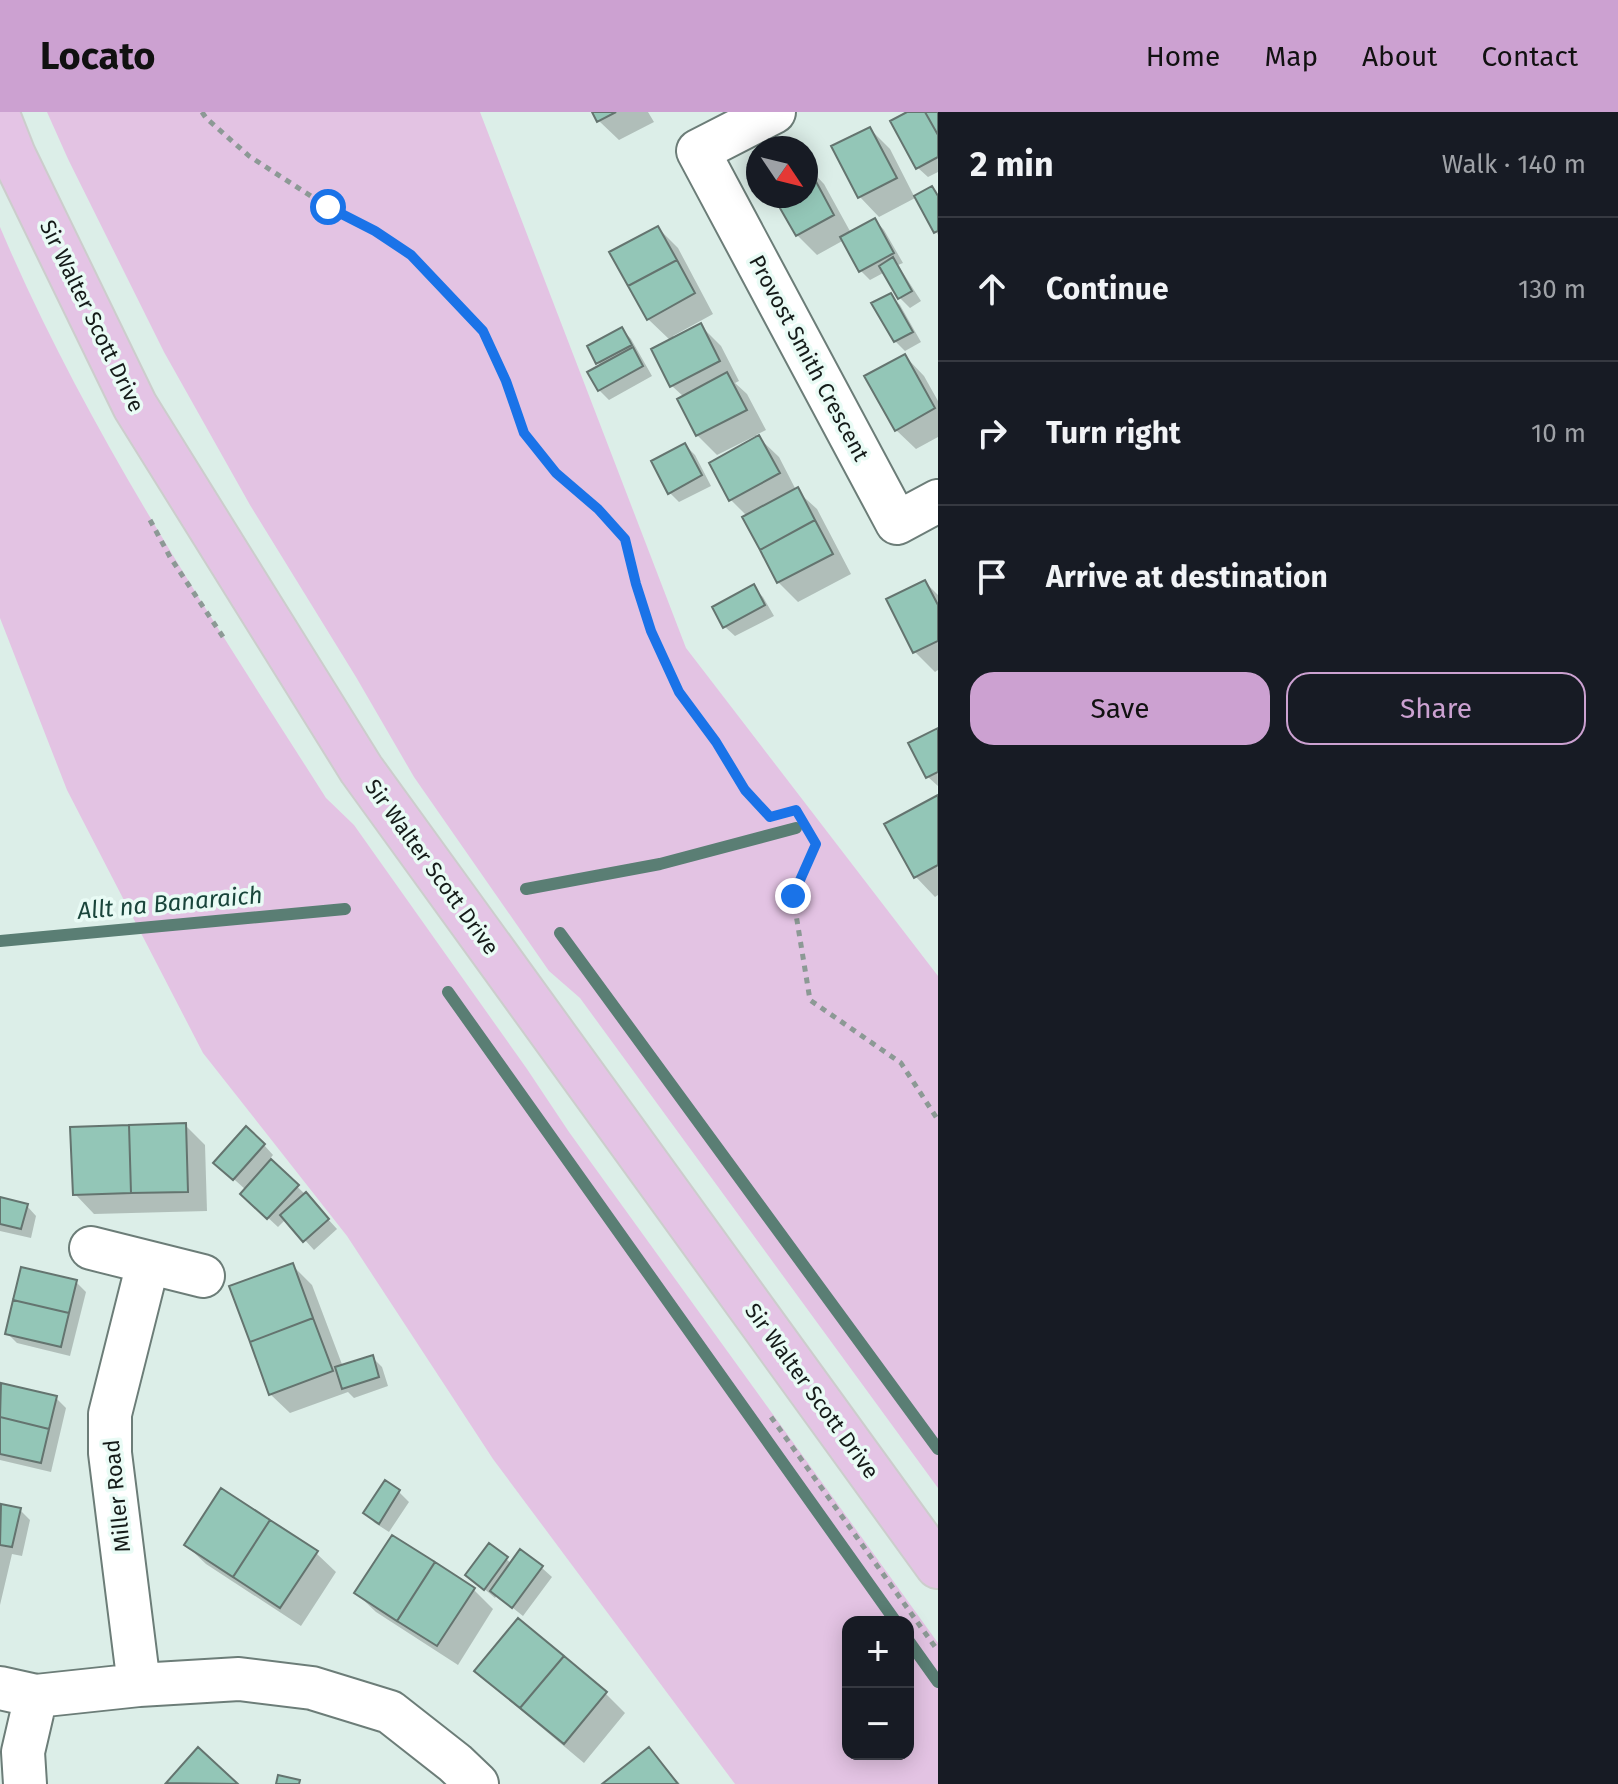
<!DOCTYPE html>
<html lang="en">
<head>
<meta charset="utf-8">
<style>
  :root { --surface:#171b24; --page:#242831; --text:#f1f3f6; --muted:#9ea1a6; --line:#363941; --accent:#cca1d1 }
  body { margin:0; font-family:"Fira Sans",sans-serif; background:var(--page); color:var(--text) }
  .controls { position:absolute; right:24px; bottom:24px; display:grid; overflow:hidden; border-radius:16px; box-shadow:0 4px 20px #0003 }
  .controls button { width:72px; height:72px; display:grid; place-items:center; padding:0; border:0; border-bottom:2px solid var(--line); background:var(--surface); color:var(--text); font:40px sans-serif }
  .compass { position:absolute; left:746px; top:24px; width:72px; height:72px; border-radius:50%; background:var(--surface); box-shadow:0 4px 20px #0003; rotate:125deg }
  .stop { position:absolute; width:24px; height:24px; margin:-18px; border:6px solid #1a73e8; border-radius:50%; background:#fff }
  .stop.end { background:#1a73e8; border-color:#fff; box-shadow:0 2px 8px #0008 }
  .list { margin:0; padding:0; list-style:none }
  h2 { display:flex; justify-content:space-between; align-items:center; height:104px; margin:0; padding:0 32px; font-size:34px }
  h2 small { font-size:26px; font-weight:400; color:var(--muted) }
  .list li { display:grid; grid-template-columns:52px 1fr auto; gap:24px; align-items:center; box-sizing:border-box; height:144px; padding:0 32px; border-top:2px solid var(--line) }
  .list b { display:block; font-size:30px; white-space:nowrap }
  .list em { font-size:26px; font-style:normal; color:var(--muted) }
  .actions { display:flex; gap:16px; padding:24px 32px }
  .actions a { flex:1; padding:18px 0; border:2px solid var(--accent); border-radius:24px; text-align:center; font-size:28px; color:var(--accent) }
  .actions .main { background:var(--accent); color:#111 }
  .icon { flex:none; width:44px; height:44px; fill:none; stroke:currentColor; stroke-width:2; stroke-linecap:round; stroke-linejoin:round }
  .map { position:relative; flex:none; width:938px; height:1672px; overflow:hidden }
  header { display:flex; align-items:center; gap:48px; box-sizing:border-box; height:112px; padding:0 40px; background:var(--accent); color:#111 }
  header strong { font-size:38px }
  nav { display:flex; gap:44px; margin-inline-start:auto; font-size:28px }
  main { display:flex }
  aside { flex:1; background:var(--surface) }
  .map>svg:first-child { display:block }
  .green { fill:#e3c3e3; fill-rule:evenodd }
  .shadow { fill:#0003 }
  .lines { fill:none; stroke-linecap:round; stroke-linejoin:round }
  .stream { stroke:#5a7e74; stroke-width:12 }
  .building { fill:#93c6b7; stroke:#64746f; stroke-width:2 }
  .street-casing { stroke:#6c7d78; stroke-width:46 }
  .primary-casing { stroke:#cccdcc; stroke-width:48 }
  .path { stroke:#8c9995; stroke-width:5; stroke-dasharray:6 6; stroke-linecap:butt }
  .street { stroke:#fff; stroke-width:42 }
  .primary { stroke:#e4c4e5; stroke-width:44 }
  .route { stroke:#1a73e8; stroke-width:10 }
  .labels { text-anchor:middle; dominant-baseline:central; stroke-width:7; stroke-linejoin:round; paint-order:stroke }
  .street-label { font-size:22px; fill:#151b19; stroke:#e9fbf5 }
  .water-label { font-size:24px; font-style:italic; fill:#19453b; stroke:#e9fbf5 }
</style>
</head>
<body>
<header>
<strong>Locato</strong>
<nav><a>Home</a><a>Map</a><a>About</a><a>Contact</a></nav>
</header>
<main>
<div class="map">
<svg width="938" height="1672" viewBox="0 0 938 1672">
  <rect width="100%" height="100%" fill="#dceee8"/>
  <!-- green -->
  <path class="green" d="M 47,0 L 480,0 L 686,536 L 938,864 L 938,1376 L 580,886 L 549,859 L 414,665 L 356,565 L 250,393 L 164,240 L 68,47 Z
    M 0,115 C 85,316 209,502 326,686 L 354,713 L 527,957 L 569,1020 L 938,1531 L 938,1672 L 735,1672 L 493,1347 L 347,1124 L 203,941 L 67,678 L 0,506 ZM 908,1510 L 908,1642 L 848,1642 L 848,1510 Z"/>
  <!-- shadow -->
  <path class="shadow" d="M 595,0 L 648,0 L 654,10 L 619,28 L 599,9 Z
    M 911,0 L 938,0 L 938,60 L 928,65 L 918,56 Z
    M 870,17 L 890,37 L 915,86 L 932,76 L 938,82 L 938,123 L 917,85 L 879,105 L 860,85 Z
    M 806,53 L 824,72 L 851,121 L 875,108 L 884,118 L 903,151 L 898,153 L 921,189 L 910,196 L 900,186 L 885,160 L 870,168 L 861,159 L 844,128 L 817,143 L 797,123 L 775,84 L 806,84 Z
    M 658,116 L 678,136 L 713,202 L 673,224 L 675,227 L 701,214 L 721,234 L 739,269 L 735,271 L 747,282 L 766,318 L 756,323 L 779,345 L 796,378 L 817,397 L 851,462 L 798,490 L 778,470 L 747,404 L 731,388 L 756,327 L 755,324 L 717,343 L 697,323 L 684,285 L 672,274 L 671,229 L 648,207 Z
    M 890,183 L 900,193 L 921,230 L 905,239 L 895,229 Z
    M 622,217 L 631,227 L 652,264 L 609,288 L 599,278 L 601,254 L 589,235 Z
    M 905,244 L 924,264 L 938,289 L 938,325 L 916,337 L 896,318 Z
    M 685,333 L 695,343 L 711,374 L 679,390 L 669,380 Z
    M 925,470 L 938,483 L 938,558 L 935,560 L 915,540 Z
    M 753,475 L 763,485 L 774,504 L 735,524 L 725,515 Z
    M 938,618 L 938,674 L 928,665 Z
    M 938,685 L 938,783 L 935,785 L 916,765 Z
    M 185,1013 L 205,1033 L 207,1099 L 94,1102 L 75,1082 Z
    M 264,1033 L 273,1043 L 269,1048 L 307,1084 L 337,1117 L 314,1138 L 286,1107 L 278,1115 L 252,1091 L 246,1078 L 226,1060 Z
    M 0,1087 L 27,1094 L 36,1104 L 31,1126 L 0,1119 Z
    M 292,1153 L 312,1173 L 343,1255 L 372,1245 L 382,1255 L 388,1274 L 354,1286 L 348,1280 L 290,1301 L 270,1282 Z
    M 76,1170 L 86,1180 L 70,1244 L 17,1231 L 7,1221 Z
    M 3,1274 L 56,1286 L 66,1296 L 51,1360 L 0,1348 L 0,1285 Z
    M 385,1371 L 399,1380 L 409,1390 L 389,1420 L 375,1411 L 365,1401 Z
    M 3,1394 L 20,1398 L 30,1408 L 22,1444 L 12,1442 L 0,1493 L 0,1407 Z
    M 186,1433 L 316,1441 L 336,1460 L 301,1514 L 206,1452 Z
    M 490,1434 L 512,1452 L 520,1440 L 542,1456 L 552,1465 L 523,1504 L 497,1483 L 495,1486 L 468,1463 Z
    M 473,1477 L 493,1497 L 458,1553 L 376,1500 L 356,1481 Z
    M 477,1559 L 605,1581 L 625,1601 L 584,1651 L 497,1578 Z
    M 198,1638 L 235,1672 L 168,1672 Z
    M 649,1638 L 680,1672 L 605,1672 Z"/>
  <g class="lines">
    <!-- stream -->
    <path class="stream" d="M 526,777 L 660,752 L 796,716
      M 560,821 L 938,1337
      M 0,829 L 345,797
      M 448,880 L 896,1510
      M 908,1528 L 938,1570"/>
  </g>
  <!-- building -->
  <path class="building" d="M 592,0 L 616,0 L 597,10 Z
    M 907,0 L 925,0 L 938,23 L 938,45 L 916,57 L 890,9 Z
    M 925,0 L 938,0 L 938,23 Z
    M 870,15 L 897,66 L 858,86 L 831,34 Z
    M 806,51 L 834,103 L 796,124 L 773,84 L 806,84 Z
    M 932,74 L 938,84 L 938,119 L 934,121 L 914,84 Z
    M 875,106 L 894,141 L 859,160 L 840,125 Z
    M 658,114 L 677,148 L 628,174 L 609,140 Z
    M 893,145 L 912,179 L 898,187 L 879,154 Z
    M 677,148 L 695,181 L 647,208 L 628,174 Z
    M 891,181 L 913,220 L 894,230 L 871,191 Z
    M 701,211 L 720,249 L 670,275 L 651,237 Z
    M 622,215 L 632,233 L 596,252 L 587,234 Z
    M 633,235 L 643,254 L 598,279 L 587,260 Z
    M 905,242 L 935,296 L 895,319 L 864,264 Z
    M 727,260 L 747,298 L 696,324 L 677,287 Z
    M 759,323 L 780,361 L 729,389 L 709,351 Z
    M 685,331 L 702,363 L 668,382 L 651,349 Z
    M 798,375 L 815,408 L 760,438 L 742,405 Z
    M 815,408 L 833,442 L 777,471 L 760,438 Z
    M 925,468 L 938,493 L 938,529 L 913,541 L 886,487 Z
    M 754,472 L 765,493 L 723,516 L 712,495 Z
    M 938,616 L 938,660 L 926,666 L 908,631 Z
    M 938,683 L 938,753 L 914,766 L 884,712 Z
    M 186,1011 L 188,1080 L 131,1081 L 129,1013 Z
    M 129,1013 L 131,1081 L 73,1083 L 70,1015 Z
    M 246,1014 L 265,1032 L 233,1068 L 213,1051 Z
    M 271,1047 L 299,1073 L 267,1107 L 240,1082 Z
    M 306,1080 L 329,1107 L 303,1130 L 280,1103 Z
    M 0,1085 L 28,1092 L 21,1117 L 0,1112 Z
    M 293,1151 L 313,1206 L 250,1230 L 229,1174 Z
    M 21,1155 L 77,1168 L 69,1201 L 13,1188 Z
    M 13,1188 L 69,1201 L 61,1235 L 5,1222 Z
    M 313,1206 L 333,1259 L 269,1283 L 250,1230 Z
    M 373,1243 L 379,1265 L 342,1277 L 335,1255 Z
    M 1,1271 L 57,1284 L 49,1317 L 0,1305 Z
    M 0,1305 L 49,1317 L 41,1351 L 0,1342 Z
    M 385,1368 L 400,1378 L 379,1412 L 363,1401 Z
    M 221,1376 L 270,1408 L 233,1465 L 184,1433 Z
    M 1,1392 L 21,1396 L 12,1435 L 0,1433 Z
    M 270,1408 L 318,1439 L 280,1496 L 233,1465 Z
    M 392,1423 L 435,1450 L 397,1509 L 354,1481 Z
    M 489,1431 L 508,1445 L 484,1478 L 465,1463 Z
    M 520,1437 L 543,1454 L 512,1496 L 490,1479 Z
    M 435,1450 L 475,1476 L 437,1534 L 397,1509 Z
    M 518,1506 L 564,1544 L 520,1596 L 474,1559 Z
    M 564,1544 L 607,1580 L 564,1632 L 520,1596 Z
    M 198,1635 L 238,1672 L 166,1671 Z
    M 649,1635 L 678,1672 L 602,1672 Z
    M 278,1663 L 300,1668 L 299,1672 L 276,1672 Z"/>
  <g class="lines">
    <defs>
      <path id="street" d="M 774,0 L 698,39 L 897,411 L 938,389
        M 91,1136 L 203,1164
        M 139,1573 L 110,1341 L 110,1302 L 148,1151
        M 0,1576 L 36,1584 L 139,1573 L 239,1567 L 312,1576 L 390,1600 L 455,1651 L 477,1672
        M 25,1672 L 23,1640 L 36,1584"/>
      <path id="primary" d="M 0,10 L 13,43 L 135,294 L 361,657 L 938,1454"/>
    </defs>
    <!-- street casing -->
    <use href="#street" class="street-casing"/>
    <!-- primary casing -->
    <use href="#primary" class="primary-casing"/>
    <!-- path -->
    <path class="path" d="M 202,0 L 206,6 L 249,44 L 328,95 L 375,119 L 411,143 L 483,219 L 506,269 L 524,321 L 556,361 L 598,397 L 625,427 L 636,472 L 651,519 L 679,580 L 716,630 L 745,678 L 770,705 L 796,698 L 816,732 L 793,784 L 810,888 L 901,951 L 938,1008
      M 150,408 L 170,445 L 223,525
      M 771,1305 L 938,1539"/>
    <!-- street -->
    <use href="#street" class="street"/>
    <!-- primary -->
    <use href="#primary" class="primary"/>
  </g>
  <g class="lines">
    <!-- route -->
    <path class="route" d="M 328,95 L 375,119 L 411,143 L 483,219 L 506,269 L 524,321 L 556,361 L 598,397 L 625,427 L 636,472 L 651,519 L 679,580 L 716,630 L 745,678 L 770,705 L 796,698 L 816,732 L 793,784"/>
  </g>
  <g class="labels">
    <!-- street labels -->
    <g class="street-label">
      <text transform="translate(92 204) rotate(64)">Sir Walter Scott Drive</text>
      <text transform="translate(809 246) rotate(62)">Provost Smith Crescent</text>
      <text transform="translate(432 755) rotate(54)">Sir Walter Scott Drive</text>
      <text transform="translate(812 1279) rotate(54)">Sir Walter Scott Drive</text>
      <text transform="translate(117 1384) rotate(-96)">Miller Road</text>
    </g>
    <!-- water labels -->
    <g class="water-label">
      <text transform="translate(170 791) rotate(-5)">Allt na Banaraich</text>
    </g>
  </g>
</svg>
<div class="controls">
<button>+</button>
<button>−</button>
</div>
<svg class="compass" viewBox="-18 -18 36 36"><path d="M0-13l5 13h-10z" fill="#e53935"/><path d="M0 13l5-13h-10z" fill="#9ea1a6"/></svg>
<div class="stop" style="left:328px;top:95px"></div>
<div class="stop end" style="left:793px;top:784px"></div>
</div>
<aside>
<h2>2 min<small>Walk · 140 m</small></h2>
<ul class="list">
<li><svg class="icon" aria-label="ahead" viewBox="0 0 24 24"><path d="M12 20V5M6 11l6-6 6 6"/></svg><div><b>Continue</b></div><em>130 m</em></li>
<li><svg class="icon" aria-label="right" viewBox="0 0 24 24"><path d="M7 20v-9h11M14 6l5 5-5 5"/></svg><div><b>Turn right</b></div><em>10 m</em></li>
<li><svg class="icon" aria-label="arrive" viewBox="0 0 24 24"><path d="M6 21V4h12l-3 4 3 4H6"/></svg><div><b>Arrive at destination</b></div></li>
</ul>
<div class="actions"><a class="main">Save</a><a>Share</a></div>
</aside>
</main>
</body>
</html>
